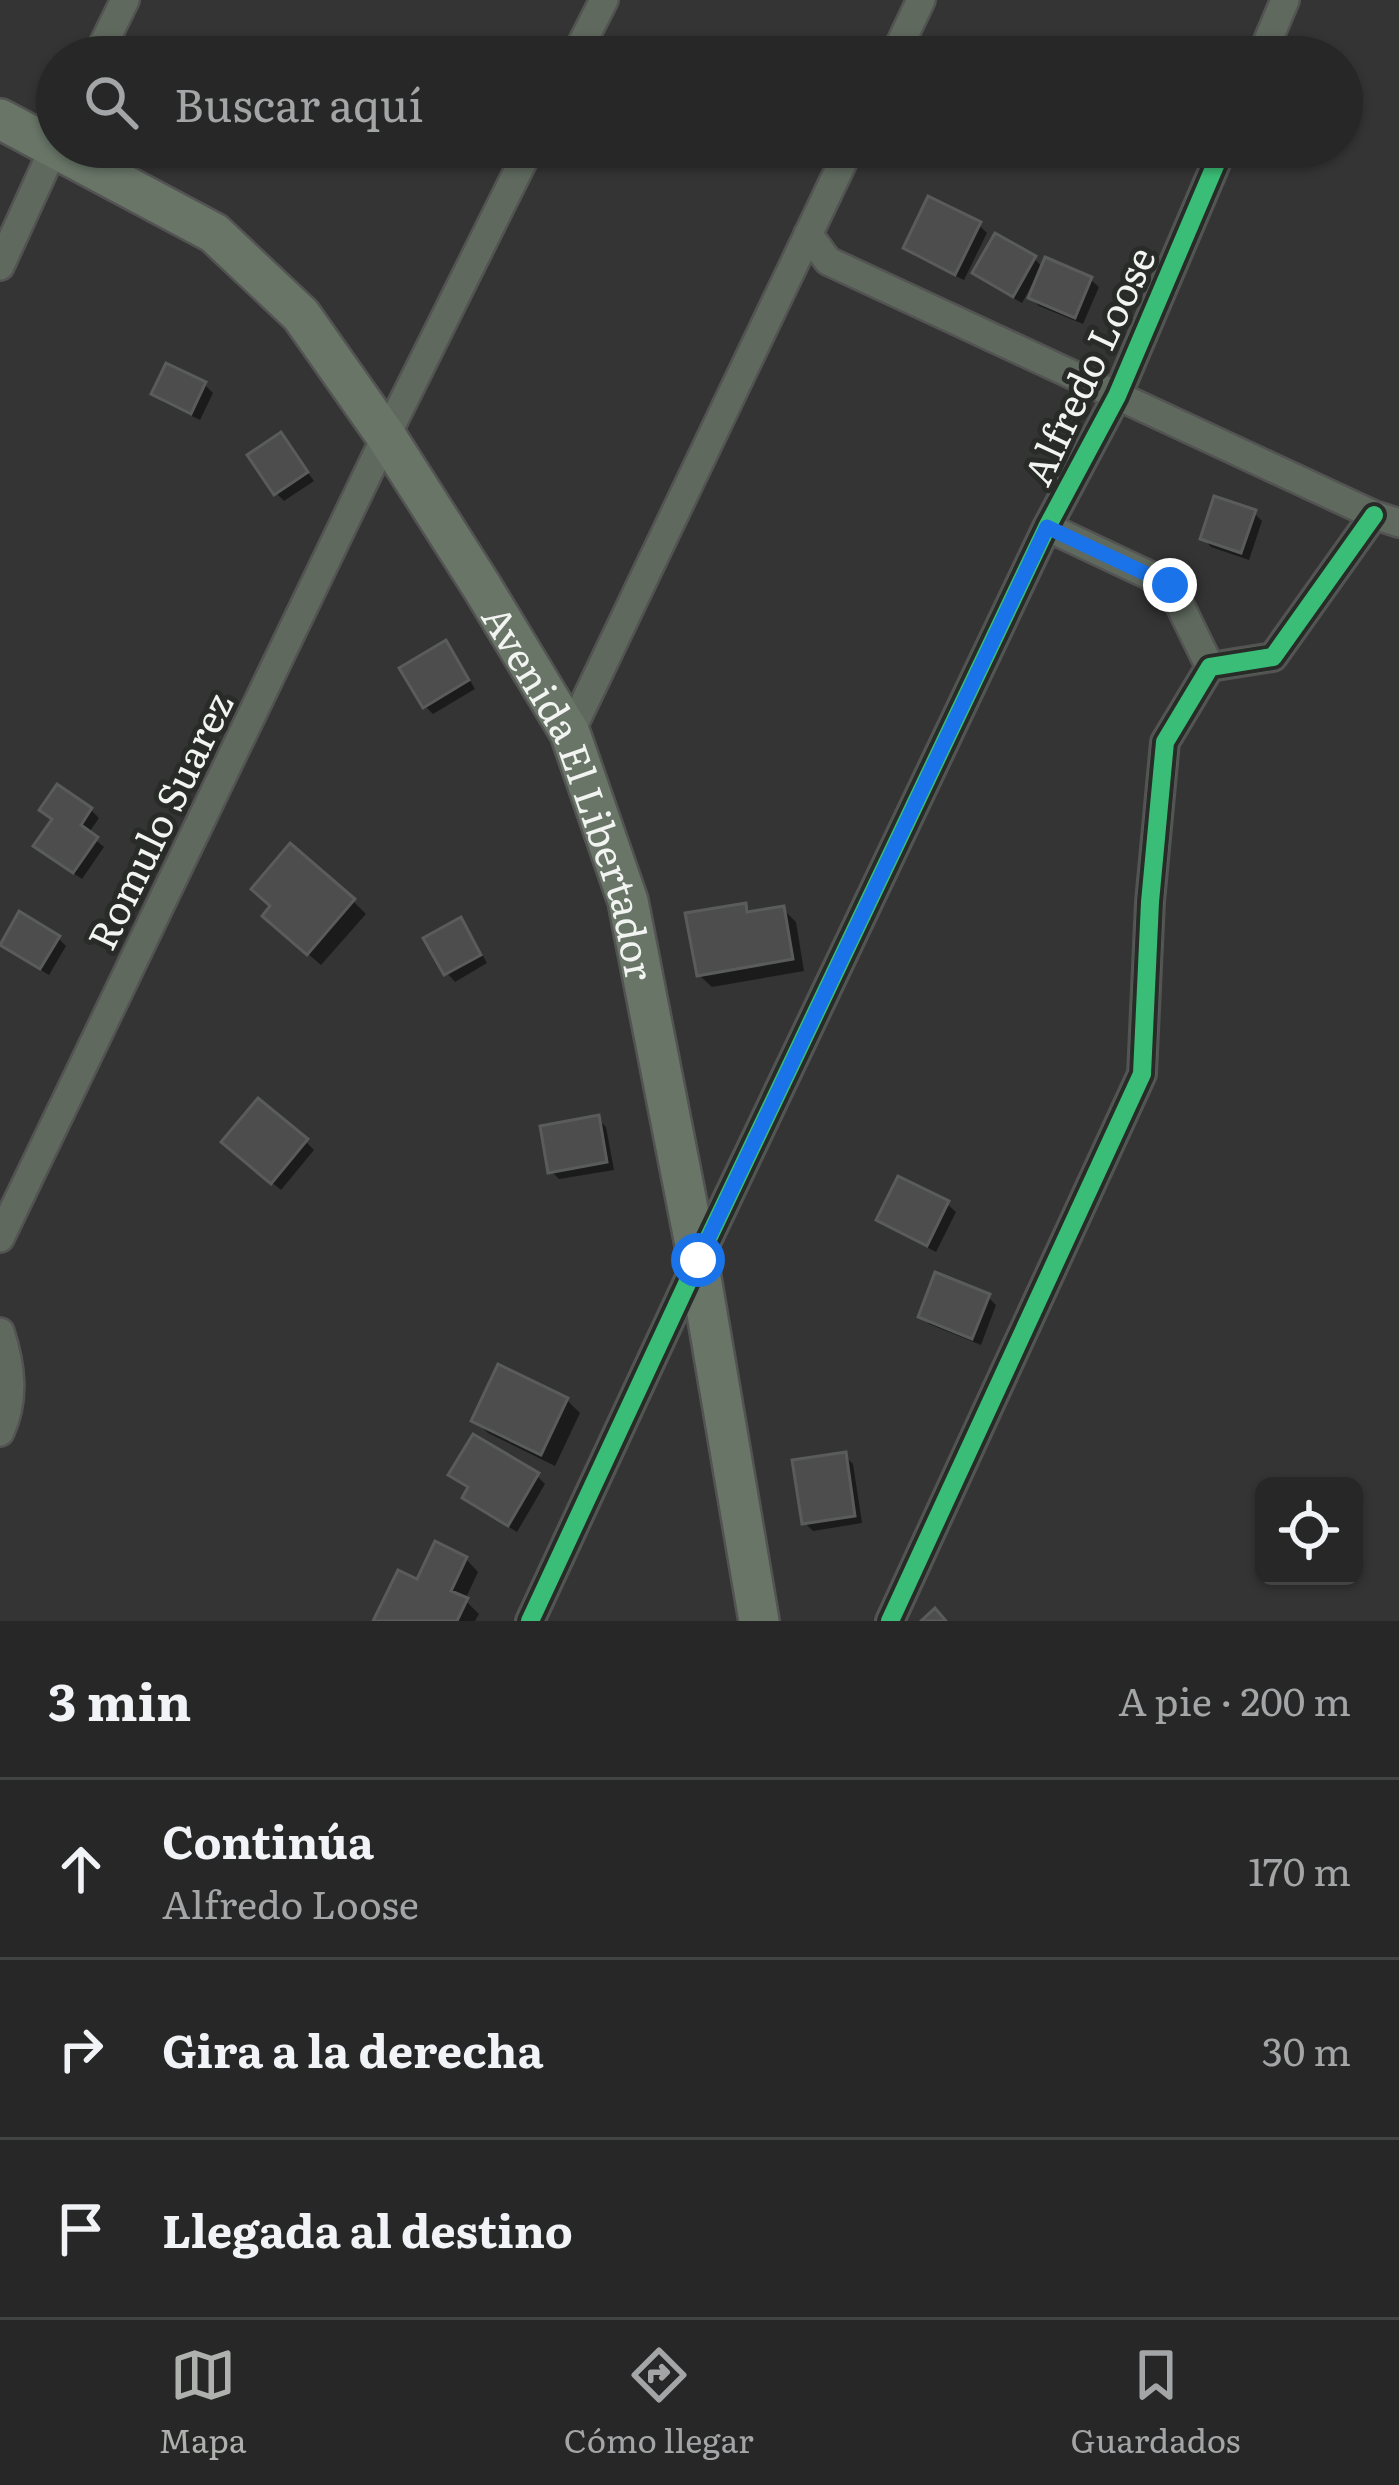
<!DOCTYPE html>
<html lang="es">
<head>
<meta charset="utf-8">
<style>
  :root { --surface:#262726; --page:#323332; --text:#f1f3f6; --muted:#a4a5a7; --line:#424443; --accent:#afb1af }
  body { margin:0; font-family:Literata,serif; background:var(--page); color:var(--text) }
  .controls { position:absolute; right:36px; bottom:36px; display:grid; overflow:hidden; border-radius:18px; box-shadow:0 3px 9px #0004 }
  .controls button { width:108px; height:108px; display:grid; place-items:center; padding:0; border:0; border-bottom:3px solid var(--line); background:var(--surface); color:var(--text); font:60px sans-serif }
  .stop { position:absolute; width:36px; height:36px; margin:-27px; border:9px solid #1a73e8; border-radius:50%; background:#fff }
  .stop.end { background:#1a73e8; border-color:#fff; box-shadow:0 3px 12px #0008 }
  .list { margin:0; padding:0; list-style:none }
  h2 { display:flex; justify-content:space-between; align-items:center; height:156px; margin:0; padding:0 48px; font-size:51px }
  h2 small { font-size:39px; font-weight:400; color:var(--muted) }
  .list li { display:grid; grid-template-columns:78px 1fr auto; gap:36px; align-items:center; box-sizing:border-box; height:180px; padding:0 48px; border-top:3px solid var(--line) }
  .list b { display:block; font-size:45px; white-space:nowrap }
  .list p { margin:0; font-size:39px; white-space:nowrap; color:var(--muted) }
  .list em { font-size:39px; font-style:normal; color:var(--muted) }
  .icon { flex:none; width:66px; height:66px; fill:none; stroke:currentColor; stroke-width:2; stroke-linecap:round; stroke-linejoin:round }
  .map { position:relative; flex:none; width:1399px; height:1621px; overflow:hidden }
  .search { position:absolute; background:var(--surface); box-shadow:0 3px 9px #0004; left:36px; right:36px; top:36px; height:132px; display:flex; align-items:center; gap:30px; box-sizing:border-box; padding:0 42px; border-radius:66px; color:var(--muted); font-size:45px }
  .sheet { height:696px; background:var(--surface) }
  nav { display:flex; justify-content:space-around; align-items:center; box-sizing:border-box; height:168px; border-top:3px solid var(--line); background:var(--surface); font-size:33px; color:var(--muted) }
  nav a { display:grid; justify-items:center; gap:6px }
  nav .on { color:var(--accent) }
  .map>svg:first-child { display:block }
  .shadow { fill:#0007 }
  .building { fill:#4d4d4d; stroke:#5a5b5b; stroke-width:3 }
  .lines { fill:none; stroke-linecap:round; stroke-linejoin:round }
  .street-casing { stroke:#525352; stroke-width:32 }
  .secondary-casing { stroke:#525352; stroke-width:44 }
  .street { stroke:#5f695e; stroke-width:27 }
  .secondary { stroke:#687567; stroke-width:39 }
  .cycleway-casing { stroke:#282b28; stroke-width:26 }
  .cycleway { stroke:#3abd76; stroke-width:18 }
  .route { stroke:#1a73e8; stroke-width:15 }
  .labels { text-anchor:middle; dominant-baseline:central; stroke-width:10; stroke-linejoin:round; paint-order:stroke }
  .street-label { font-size:39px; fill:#f2f4f2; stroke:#282b28 }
</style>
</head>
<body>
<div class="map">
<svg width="1399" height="1621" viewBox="0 0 1399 1621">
  <rect width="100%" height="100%" fill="#333433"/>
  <!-- shadow -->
  <path class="shadow" d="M 979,225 L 987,233 L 964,280 L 915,256 L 906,247 Z
    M 1034,258 L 1043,268 L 1090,279 L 1099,287 L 1083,324 L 1039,306 L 1031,298 L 1036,285 L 1033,283 L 1022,303 L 984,281 L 976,273 Z
    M 204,384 L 213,393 L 200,420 L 163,402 L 154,394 Z
    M 281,436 L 314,481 L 284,501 L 276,493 Z
    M 1254,513 L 1262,521 L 1249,560 L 1211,547 L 1203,538 Z
    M 445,644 L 454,652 L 475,689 L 433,714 L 425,706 Z
    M 91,810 L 99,818 L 88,834 L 104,847 L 82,879 L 45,854 L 55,820 Z
    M 353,901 L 366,914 L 321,965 L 278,928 Z
    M 745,906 L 753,914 L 783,909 L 796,922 L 804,971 L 712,987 L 699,975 Z
    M 460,921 L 468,929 L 487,963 L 455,982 L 447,973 Z
    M 58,938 L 66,946 L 49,975 L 11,952 L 3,944 Z
    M 598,1119 L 606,1127 L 614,1170 L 559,1179 L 551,1171 Z
    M 306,1142 L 314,1150 L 281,1190 L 233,1150 Z
    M 947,1204 L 956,1212 L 936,1252 L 888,1227 L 880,1219 Z
    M 988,1297 L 996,1305 L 981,1345 L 929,1324 L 921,1316 Z
    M 567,1400 L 580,1413 L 555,1466 L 488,1433 L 475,1421 Z
    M 845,1456 L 853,1464 L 862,1523 L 813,1531 L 805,1523 Z
    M 452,1474 L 537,1476 L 545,1484 L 517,1532 L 474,1506 L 466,1498 L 471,1489 Z
    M 466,1559 L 478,1572 L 465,1600 L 479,1614 L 475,1621 L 377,1621 L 418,1583 Z"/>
  <!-- building -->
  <path class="building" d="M 928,196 L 981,222 L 955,275 L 903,248 Z
    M 995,233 L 1036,256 L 1013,297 L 972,273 Z
    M 1045,257 L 1092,277 L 1075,318 L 1028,298 Z
    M 166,363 L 206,382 L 191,414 L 151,394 Z
    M 281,432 L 308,472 L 274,495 L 247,455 Z
    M 1214,496 L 1256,510 L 1241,553 L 1200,539 Z
    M 446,640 L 469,680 L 423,708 L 399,668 Z
    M 57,784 L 92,808 L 81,825 L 98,837 L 73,873 L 33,846 L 52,819 L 39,810 Z
    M 290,843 L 355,899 L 307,955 L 262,916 L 270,906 L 251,889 Z
    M 746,903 L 747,912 L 784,906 L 793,959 L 697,976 L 685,913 Z
    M 19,911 L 60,936 L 40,969 L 0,945 Z
    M 461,917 L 481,955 L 444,975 L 423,938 Z
    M 258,1098 L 308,1139 L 271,1184 L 221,1142 Z
    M 599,1115 L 607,1162 L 548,1173 L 540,1126 Z
    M 898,1176 L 949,1201 L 927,1246 L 876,1220 Z
    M 935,1272 L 990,1294 L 972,1339 L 918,1317 Z
    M 498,1364 L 568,1398 L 541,1455 L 471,1421 Z
    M 473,1434 L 539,1473 L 508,1526 L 462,1498 L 468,1487 L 448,1475 Z
    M 846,1452 L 855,1516 L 802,1524 L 792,1460 Z
    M 435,1541 L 467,1557 L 451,1591 L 468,1598 L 457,1621 L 373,1621 L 398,1570 L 417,1579 Z
    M 935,1608 L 946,1621 L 921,1621 Z"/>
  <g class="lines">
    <defs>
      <path id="street" d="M 97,57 L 125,0
        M 575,57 L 604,0
        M 894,57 L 921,0
        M 1261,57 L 1285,0
        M 808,234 L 828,261 L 1374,515 L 1399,523
        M 0,266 L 57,141
        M 1047,527 L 1170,585 L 1210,667
        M 570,733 L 850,147
        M 0,1238 L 386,436 L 530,147
        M 0,1332 C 11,1366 15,1399 0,1432
        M 530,1621 L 698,1260 L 1047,527 L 1117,396 L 1223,147
        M 890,1621 L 1142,1074 L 1150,902 L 1165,742 L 1210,667 L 1273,657 L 1374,515"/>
      <g id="secondary">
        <path id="s1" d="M 0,119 L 214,233 L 301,315 L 386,436 L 482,587 L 570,733 L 628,901 L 698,1260 L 759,1621"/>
      </g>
    </defs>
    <!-- street casing -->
    <use href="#street" class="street-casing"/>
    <!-- secondary casing -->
    <use href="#secondary" class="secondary-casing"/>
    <!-- street -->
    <use href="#street" class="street"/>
    <!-- secondary -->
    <use href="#secondary" class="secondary"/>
    <defs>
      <path id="cycleway" d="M 530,1621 L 698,1260 L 1047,527 L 1117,396 L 1223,147
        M 890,1621 L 1142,1074 L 1150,902 L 1165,742 L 1210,667 L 1273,657 L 1374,515"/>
    </defs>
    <!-- cycleway casing -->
    <use href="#cycleway" class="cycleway-casing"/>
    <!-- cycleway -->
    <use href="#cycleway" class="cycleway"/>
  </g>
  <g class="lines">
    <!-- route -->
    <path class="route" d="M 698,1260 L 1047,527 L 1170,585"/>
  </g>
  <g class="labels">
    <!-- street labels -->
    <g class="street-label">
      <text transform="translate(1087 365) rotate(-65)">Alfredo Loose</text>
      <text stroke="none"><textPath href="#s1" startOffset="915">Avenida El Libertador</textPath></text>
      <text transform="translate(158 820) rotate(-64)">Romulo Suarez</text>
    </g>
  </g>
</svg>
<div class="controls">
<button><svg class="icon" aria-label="locate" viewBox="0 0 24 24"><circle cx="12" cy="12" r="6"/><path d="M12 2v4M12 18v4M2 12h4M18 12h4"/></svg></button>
</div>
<div class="stop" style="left:698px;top:1260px"></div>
<div class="stop end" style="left:1170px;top:585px"></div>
<div class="search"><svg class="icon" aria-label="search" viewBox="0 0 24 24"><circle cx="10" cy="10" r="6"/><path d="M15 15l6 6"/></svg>Buscar aquí</div>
</div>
<section class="sheet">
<h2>3 min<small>A pie · 200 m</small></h2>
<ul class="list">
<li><svg class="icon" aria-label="ahead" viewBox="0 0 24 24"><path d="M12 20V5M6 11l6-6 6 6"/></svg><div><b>Continúa</b><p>Alfredo Loose</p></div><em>170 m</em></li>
<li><svg class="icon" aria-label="right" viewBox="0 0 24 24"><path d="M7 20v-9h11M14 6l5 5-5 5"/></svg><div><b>Gira a la derecha</b></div><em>30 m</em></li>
<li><svg class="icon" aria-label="arrive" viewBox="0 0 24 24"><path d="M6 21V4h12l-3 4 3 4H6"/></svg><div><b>Llegada al destino</b></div></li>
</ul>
</section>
<nav>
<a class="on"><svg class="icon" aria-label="map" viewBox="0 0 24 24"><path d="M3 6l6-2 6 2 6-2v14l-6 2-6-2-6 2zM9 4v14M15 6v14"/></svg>Mapa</a>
<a><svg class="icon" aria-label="directions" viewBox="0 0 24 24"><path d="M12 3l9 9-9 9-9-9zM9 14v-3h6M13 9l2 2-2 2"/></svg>Cómo llegar</a>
<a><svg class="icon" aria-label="saved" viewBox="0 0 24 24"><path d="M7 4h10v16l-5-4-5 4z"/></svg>Guardados</a>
</nav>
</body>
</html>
